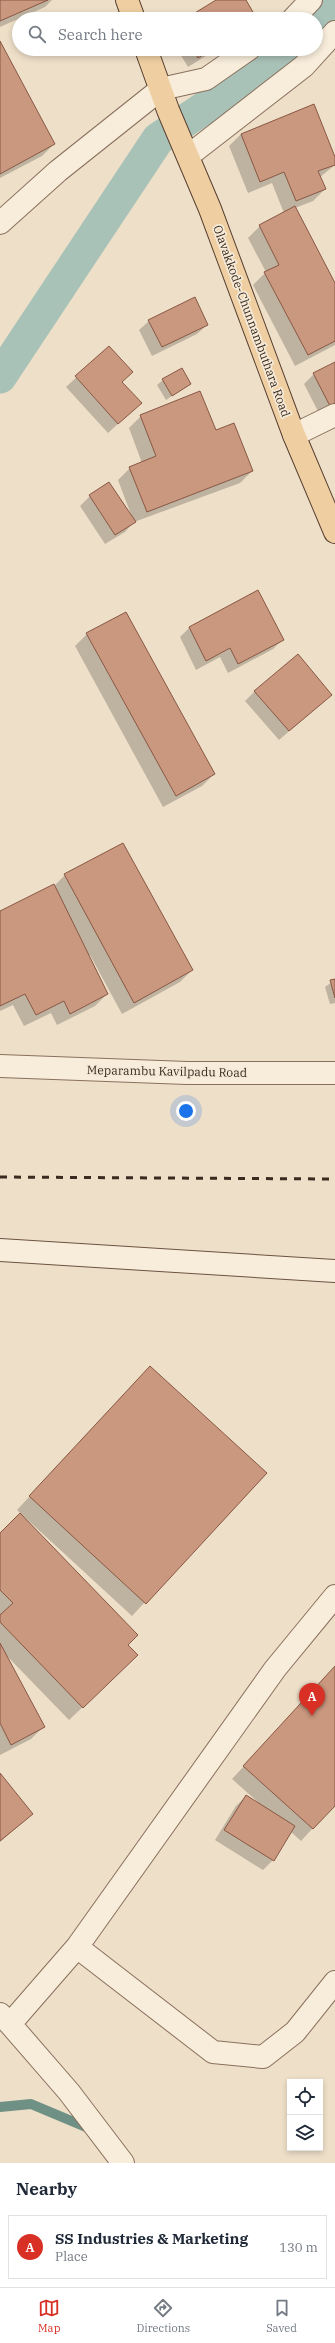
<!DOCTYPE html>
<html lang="en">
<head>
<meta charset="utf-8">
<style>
  :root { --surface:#fff; --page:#f6f6f7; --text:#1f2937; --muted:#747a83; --line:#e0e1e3; --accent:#d93025 }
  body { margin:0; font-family:"IBM Plex Serif",serif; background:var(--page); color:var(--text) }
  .controls { position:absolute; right:12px; bottom:12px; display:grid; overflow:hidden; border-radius:0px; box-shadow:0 2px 6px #0003 }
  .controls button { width:36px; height:36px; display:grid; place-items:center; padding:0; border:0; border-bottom:1px solid var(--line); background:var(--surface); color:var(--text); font:20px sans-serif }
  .you { position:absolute; left:186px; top:1111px; width:14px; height:14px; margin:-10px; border:3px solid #fff; border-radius:50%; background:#1a73e8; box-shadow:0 0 0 6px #1a73e833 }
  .badge { display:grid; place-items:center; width:26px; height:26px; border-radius:50%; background:var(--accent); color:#fff; font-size:13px; font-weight:700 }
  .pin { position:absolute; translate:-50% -33px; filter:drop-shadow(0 1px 2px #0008) }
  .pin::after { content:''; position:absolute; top:21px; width:14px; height:12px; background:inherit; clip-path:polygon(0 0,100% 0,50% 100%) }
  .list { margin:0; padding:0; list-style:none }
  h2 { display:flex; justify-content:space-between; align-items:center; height:52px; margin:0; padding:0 16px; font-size:17px }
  h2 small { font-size:13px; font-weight:400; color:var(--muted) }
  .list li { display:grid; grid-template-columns:26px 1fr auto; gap:12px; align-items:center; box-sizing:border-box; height:64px; margin:0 8px 8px; padding:0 8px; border:1px solid var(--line); border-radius:0px }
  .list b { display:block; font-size:15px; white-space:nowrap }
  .list p { margin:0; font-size:13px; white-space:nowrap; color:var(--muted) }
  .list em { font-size:13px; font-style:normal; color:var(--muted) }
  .icon { flex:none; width:22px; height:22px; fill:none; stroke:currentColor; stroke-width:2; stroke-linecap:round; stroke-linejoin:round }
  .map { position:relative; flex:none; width:335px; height:2163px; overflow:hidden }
  .search { position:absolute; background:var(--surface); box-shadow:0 2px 6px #0003; left:12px; right:12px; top:12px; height:44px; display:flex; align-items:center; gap:10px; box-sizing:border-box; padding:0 14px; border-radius:22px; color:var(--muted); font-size:15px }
  .sheet { height:124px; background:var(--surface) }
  nav { display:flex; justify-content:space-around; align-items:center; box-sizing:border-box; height:56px; border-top:1px solid var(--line); background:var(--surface); font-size:11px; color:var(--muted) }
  nav a { display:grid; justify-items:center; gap:2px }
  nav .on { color:var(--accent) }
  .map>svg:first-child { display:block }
  .shadow { fill:#0003 }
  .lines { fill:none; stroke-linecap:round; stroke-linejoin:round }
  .stream { stroke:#6f9085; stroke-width:10 }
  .canal { stroke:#a9c2b8; stroke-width:33 }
  .building { fill:#ca977f; stroke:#885844 }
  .street-casing { stroke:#89705d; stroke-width:24 }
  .secondary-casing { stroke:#6b5240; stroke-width:24 }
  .primary-casing { stroke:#573f31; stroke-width:24 }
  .street { stroke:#f8eddb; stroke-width:22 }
  .secondary { stroke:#f8eddb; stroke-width:22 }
  .primary { stroke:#efcfa2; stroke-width:22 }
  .rail { stroke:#3a2a20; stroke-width:3; stroke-dasharray:7 7; stroke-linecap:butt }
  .labels { text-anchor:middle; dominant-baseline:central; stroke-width:3.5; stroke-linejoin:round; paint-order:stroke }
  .street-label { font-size:12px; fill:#3a2a20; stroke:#f5ead7 }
</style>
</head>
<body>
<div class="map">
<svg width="335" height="2163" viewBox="0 0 335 2163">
  <rect width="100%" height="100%" fill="#eedfc8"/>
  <!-- shadow -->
  <path class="shadow" d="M 0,0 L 52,0 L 45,7 L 0,27 Z
    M 0,43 L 54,144 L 42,156 L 0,178 Z
    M 177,49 L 217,49 L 188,67 Z
    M 313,105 L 335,165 L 320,177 L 325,189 L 313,201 L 295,208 L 335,285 L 335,345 L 295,366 L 253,285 L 266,272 L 248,238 L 260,226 L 284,213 L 272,183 L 248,193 L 229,146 L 241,134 Z
    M 149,321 L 207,325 L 197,334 L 152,356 L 139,330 Z
    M 109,347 L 131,412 L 108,433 L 66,387 Z
    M 335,363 L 335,407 L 320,415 L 304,384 L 314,374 Z
    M 163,380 L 190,384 L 166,400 L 157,385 Z
    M 141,416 L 216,432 L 252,471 L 240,483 L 134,522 L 125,532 L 105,544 L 80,506 L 90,496 L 109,483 L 132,517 L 118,480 L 130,468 L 142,463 L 129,428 Z
    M 190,627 L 283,639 L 273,649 L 228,673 L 220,657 L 196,670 L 180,637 Z
    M 87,634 L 214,774 L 202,786 L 163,807 L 75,646 Z
    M 255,691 L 321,704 L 279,740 L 245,701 Z
    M 65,875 L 192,970 L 180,982 L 122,1014 L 90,955 L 88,956 L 107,994 L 95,1006 L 57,1025 L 51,1013 L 24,1026 L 13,1005 L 0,1011 L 0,912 L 55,885 Z
    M 335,980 L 335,1003 L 330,1004 L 325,987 Z
    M 137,1380 L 265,1473 L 132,1616 L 17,1510 Z
    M 0,1534 L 127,1645 L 124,1668 L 69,1720 L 6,1655 L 43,1727 L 31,1739 L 0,1755 Z
    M 335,1667 L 335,1804 L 301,1841 L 291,1832 L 273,1860 L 263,1870 L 215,1840 L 236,1806 L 246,1796 L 259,1803 L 232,1779 Z
    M 0,1774 L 32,1814 L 0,1842 Z"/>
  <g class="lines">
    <!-- stream -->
    <path class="stream" d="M 0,2107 L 31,2104 L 93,2130"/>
    <!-- canal -->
    <path class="canal" d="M 316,25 L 335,6
      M 0,377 L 158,139 L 225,94 L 284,49"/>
  </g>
  <!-- building -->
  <path class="building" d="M 0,0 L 48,0 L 0,21 Z
    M 216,0 L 246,0 L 257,19 L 185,19 Z
    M 0,41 L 55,144 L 0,174 Z
    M 193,49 L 212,49 L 198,58 Z
    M 314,104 L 335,157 L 335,165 L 318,171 L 326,189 L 296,201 L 284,172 L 260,182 L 241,134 Z
    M 295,206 L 335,283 L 335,341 L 308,355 L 264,272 L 279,265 L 259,225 Z
    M 195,297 L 208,325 L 162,347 L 148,320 Z
    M 109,346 L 133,372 L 122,382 L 142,403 L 118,424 L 75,376 Z
    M 335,362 L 335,403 L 330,406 L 313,373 Z
    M 182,368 L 191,384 L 172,396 L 162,379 Z
    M 200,391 L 216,430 L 234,423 L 253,471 L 147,512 L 129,467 L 156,456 L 140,415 Z
    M 109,482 L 136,522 L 115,535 L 89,495 Z
    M 258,590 L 284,640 L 238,664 L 230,648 L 206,661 L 189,627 Z
    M 126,612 L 215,774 L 176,796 L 86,633 Z
    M 298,654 L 332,695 L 289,731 L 254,691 Z
    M 123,843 L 193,970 L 134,1003 L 64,874 Z
    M 54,884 L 108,994 L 70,1014 L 64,1001 L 36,1015 L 25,994 L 0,1006 L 0,911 Z
    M 335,979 L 335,998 L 330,980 Z
    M 150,1366 L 267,1473 L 146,1604 L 29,1496 Z
    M 20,1513 L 138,1635 L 128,1645 L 138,1655 L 83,1708 L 0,1622 L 0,1615 L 13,1603 L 0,1590 L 0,1533 Z
    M 0,1643 L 45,1727 L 11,1745 L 0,1723 Z
    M 335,1666 L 335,1806 L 313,1829 L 243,1766 Z
    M 0,1773 L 33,1814 L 0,1841 Z
    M 246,1795 L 295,1826 L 274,1861 L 224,1830 Z"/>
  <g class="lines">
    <defs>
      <path id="street" d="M 293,19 L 311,0
        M 188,156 L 304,66 L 335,32
        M 0,223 L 58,171 L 161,89 L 206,79 L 249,49
        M 294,435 L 335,415
        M 0,1066 L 187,1073 L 335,1073
        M 77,1947 L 213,2052 L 263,2057 L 295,2032 L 335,1982
        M 0,2014 L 10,2024 L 77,1947 L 275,1669 L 335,1596
        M 10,2024 L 69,2092 L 123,2163"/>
      <path id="secondary" d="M 0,1250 L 335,1271"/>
      <path id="primary" d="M 127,0 L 134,19
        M 146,49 L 168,110 L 210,209 L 294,435 L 335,532"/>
    </defs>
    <!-- street casing -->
    <use href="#street" class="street-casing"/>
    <!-- secondary casing -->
    <use href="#secondary" class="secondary-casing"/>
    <!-- primary casing -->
    <use href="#primary" class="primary-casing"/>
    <!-- street -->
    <use href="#street" class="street"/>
    <!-- secondary -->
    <use href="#secondary" class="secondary"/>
    <!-- primary -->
    <use href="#primary" class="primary"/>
    <!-- rail -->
    <path class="rail" d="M 0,1177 L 335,1179"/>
  </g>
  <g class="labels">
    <!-- street labels -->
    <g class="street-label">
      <text transform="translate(252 321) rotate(70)">Olavakkode-Chunnambuthara Road</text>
      <text transform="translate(167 1071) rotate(1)">Meparambu Kavilpadu Road</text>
    </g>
  </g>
</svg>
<div class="controls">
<button><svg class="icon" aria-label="locate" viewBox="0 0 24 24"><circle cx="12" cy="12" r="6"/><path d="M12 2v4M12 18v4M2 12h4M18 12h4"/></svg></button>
<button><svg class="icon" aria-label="layers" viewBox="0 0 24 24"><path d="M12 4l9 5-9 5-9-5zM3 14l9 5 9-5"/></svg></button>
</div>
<div class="you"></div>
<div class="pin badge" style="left:312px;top:1716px">A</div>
<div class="search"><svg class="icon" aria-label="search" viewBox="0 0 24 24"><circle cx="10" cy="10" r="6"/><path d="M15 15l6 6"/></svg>Search here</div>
</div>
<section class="sheet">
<h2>Nearby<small></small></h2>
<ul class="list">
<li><span class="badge">A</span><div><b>SS Industries &amp; Marketing</b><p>Place</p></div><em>130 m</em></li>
</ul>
</section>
<nav>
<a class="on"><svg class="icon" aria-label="map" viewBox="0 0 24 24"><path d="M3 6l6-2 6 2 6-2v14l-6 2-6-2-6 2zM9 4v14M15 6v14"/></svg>Map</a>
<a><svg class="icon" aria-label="directions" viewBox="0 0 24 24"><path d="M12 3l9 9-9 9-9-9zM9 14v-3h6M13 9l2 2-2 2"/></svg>Directions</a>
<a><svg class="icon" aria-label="saved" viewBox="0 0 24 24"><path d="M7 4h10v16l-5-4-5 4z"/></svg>Saved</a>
</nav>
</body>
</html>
